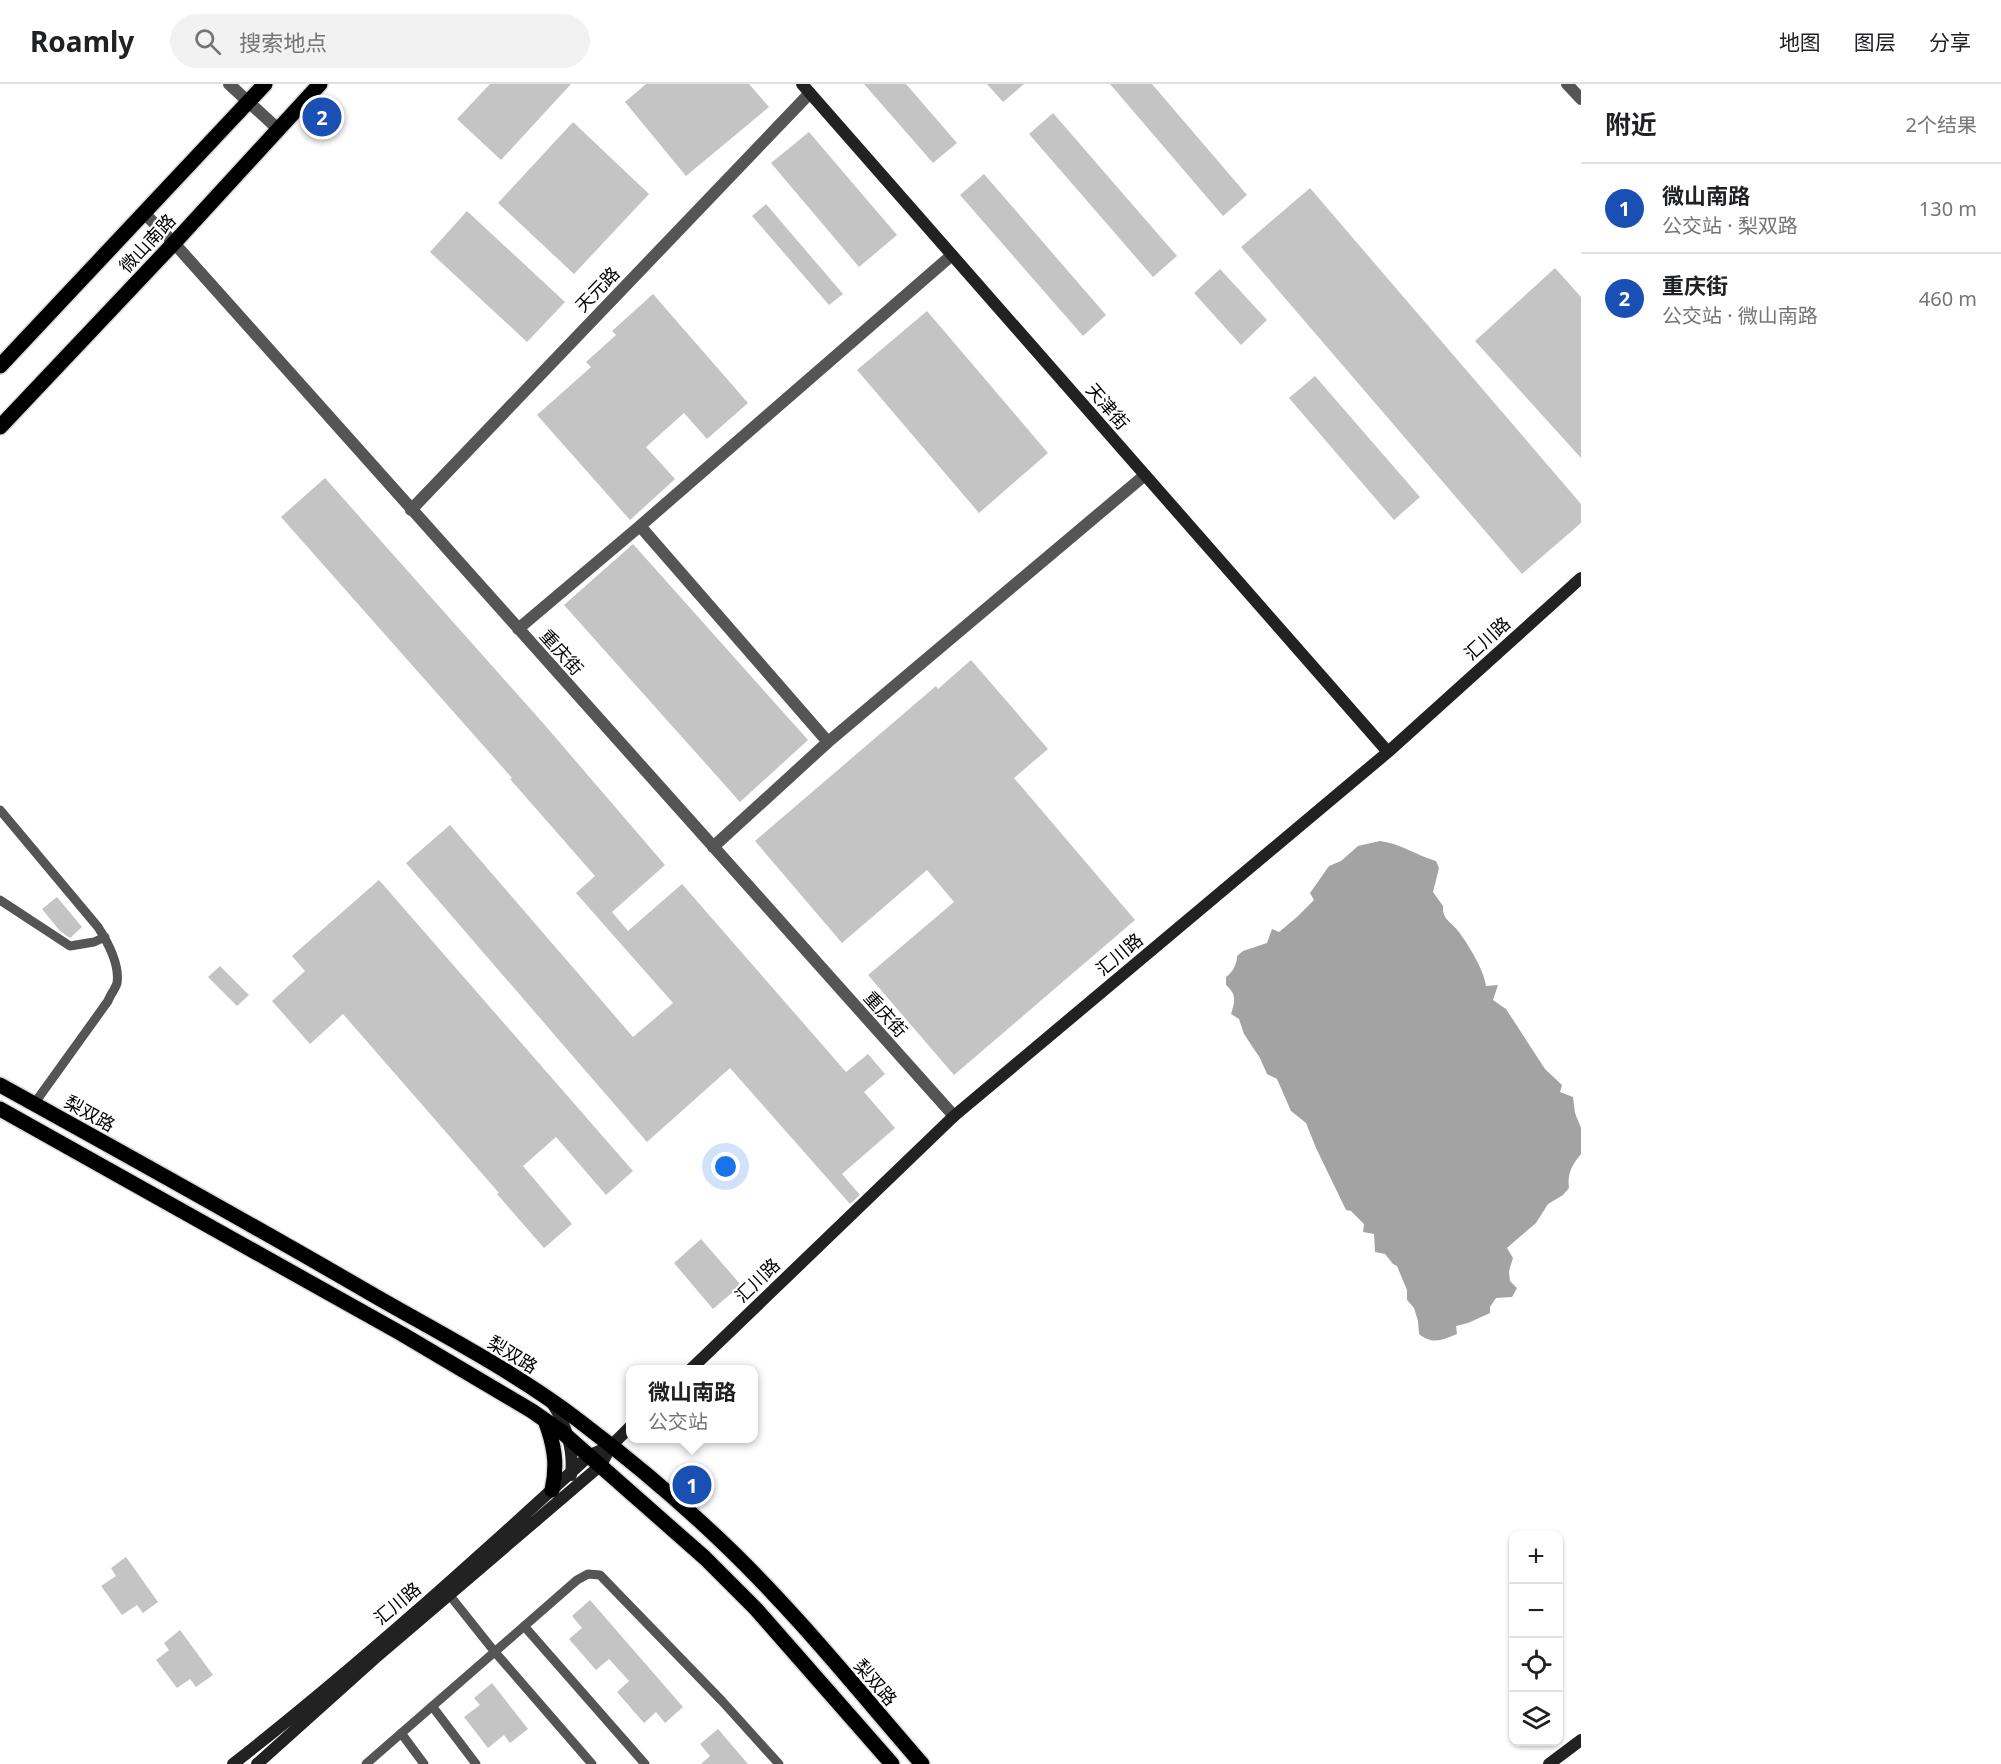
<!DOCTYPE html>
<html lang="zh">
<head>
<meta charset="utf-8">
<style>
  :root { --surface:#fff; --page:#f2f2f2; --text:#202124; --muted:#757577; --line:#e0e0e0; --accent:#0b8043 }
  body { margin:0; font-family:"Noto Sans","Noto Sans SC",sans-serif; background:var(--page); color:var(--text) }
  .controls { position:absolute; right:18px; bottom:18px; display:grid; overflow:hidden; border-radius:12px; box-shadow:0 2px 4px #0004 }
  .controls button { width:54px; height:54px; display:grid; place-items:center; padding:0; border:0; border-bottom:2px solid var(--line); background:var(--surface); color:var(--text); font:30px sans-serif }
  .you { position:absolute; left:726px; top:1083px; width:21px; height:21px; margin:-15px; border:4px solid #fff; border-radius:50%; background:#1a73e8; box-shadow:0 0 0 9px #1a73e833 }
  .badge { display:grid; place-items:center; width:39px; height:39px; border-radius:50%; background:var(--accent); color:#fff; font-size:20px; font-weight:700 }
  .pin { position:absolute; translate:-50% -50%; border:3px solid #fff; box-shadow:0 2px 6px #0006 }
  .popup { position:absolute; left:626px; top:1281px; width:132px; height:78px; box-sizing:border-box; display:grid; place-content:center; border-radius:12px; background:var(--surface); filter:drop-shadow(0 2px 4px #0005); font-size:20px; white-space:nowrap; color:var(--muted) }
  .popup b { font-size:22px; color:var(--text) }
  .popup::after { content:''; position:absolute; left:50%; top:100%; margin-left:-12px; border:12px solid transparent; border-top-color:var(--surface) }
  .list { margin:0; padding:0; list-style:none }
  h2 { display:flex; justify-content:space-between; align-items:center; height:78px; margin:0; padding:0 24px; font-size:26px }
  h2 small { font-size:20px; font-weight:400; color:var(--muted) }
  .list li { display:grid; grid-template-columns:39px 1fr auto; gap:18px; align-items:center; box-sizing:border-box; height:90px; padding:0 24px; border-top:2px solid var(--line) }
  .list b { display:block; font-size:22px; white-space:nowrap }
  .list p { margin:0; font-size:20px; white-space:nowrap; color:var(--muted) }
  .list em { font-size:20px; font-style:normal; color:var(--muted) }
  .icon { flex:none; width:33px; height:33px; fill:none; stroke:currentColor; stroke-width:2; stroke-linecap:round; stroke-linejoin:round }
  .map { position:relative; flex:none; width:1581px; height:1680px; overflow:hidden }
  header { display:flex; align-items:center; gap:36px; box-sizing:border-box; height:84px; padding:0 30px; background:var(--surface); border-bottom:2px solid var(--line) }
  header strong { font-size:28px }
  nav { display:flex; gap:33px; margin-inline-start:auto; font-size:21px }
  .search { width:420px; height:54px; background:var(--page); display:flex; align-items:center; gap:15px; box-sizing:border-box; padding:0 21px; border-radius:33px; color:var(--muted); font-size:22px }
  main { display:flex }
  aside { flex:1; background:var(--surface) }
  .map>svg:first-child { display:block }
  .water { fill:#a3a3a3 }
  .building { fill:#c4c4c4 }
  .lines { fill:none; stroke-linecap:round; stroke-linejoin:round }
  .primary-casing { stroke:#dbdbdb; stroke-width:18 }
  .lane { stroke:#555; stroke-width:9 }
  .street { stroke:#555; stroke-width:12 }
  .secondary { stroke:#222; stroke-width:12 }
  .primary { stroke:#000; stroke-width:15 }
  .labels { text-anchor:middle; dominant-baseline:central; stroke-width:4.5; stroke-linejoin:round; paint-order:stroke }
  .street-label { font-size:18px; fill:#000; stroke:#fff }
</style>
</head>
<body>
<header>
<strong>Roamly</strong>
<div class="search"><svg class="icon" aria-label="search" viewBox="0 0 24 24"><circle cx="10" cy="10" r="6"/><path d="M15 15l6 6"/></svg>搜索地点</div>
<nav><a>地图</a><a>图层</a><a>分享</a></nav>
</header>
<main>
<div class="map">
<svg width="1581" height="1680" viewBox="0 0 1581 1680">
  <rect width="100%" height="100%" fill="#fff"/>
  <!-- water -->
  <path class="water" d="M 1380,757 C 1402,760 1415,771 1436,777 L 1439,784 L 1433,808 L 1443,822 C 1442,836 1452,838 1459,848 C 1469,862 1484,886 1486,902 L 1498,901 L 1493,916 L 1506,925 L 1545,985 L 1562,1001 L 1560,1008 L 1573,1013 L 1575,1029 L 1581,1044 L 1581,1070 C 1572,1081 1567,1090 1569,1104 L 1563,1111 L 1548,1120 L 1536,1139 L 1507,1164 L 1513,1174 L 1509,1187 L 1510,1197 L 1517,1204 L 1512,1213 L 1496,1214 L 1490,1223 L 1490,1229 L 1468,1239 L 1456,1242 L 1457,1250 C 1442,1256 1433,1261 1419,1250 L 1418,1237 L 1414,1224 L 1407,1216 L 1407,1206 L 1397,1182 L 1393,1180 L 1385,1170 L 1375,1168 L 1374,1150 L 1363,1148 L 1364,1140 L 1351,1127 L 1346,1126 L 1316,1064 L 1306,1039 L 1291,1027 L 1277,995 L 1267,990 L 1260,974 L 1244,950 L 1239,935 L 1231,930 C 1235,917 1237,911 1226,901 L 1226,893 C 1233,888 1237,880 1237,872 L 1243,867 L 1267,859 L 1272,845 L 1279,848 L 1297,833 L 1314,816 L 1310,809 L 1329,782 L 1341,777 L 1358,762 Z"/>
  <!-- building -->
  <path class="building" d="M 490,0 L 571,0 L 501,76 L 457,35 Z
    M 646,0 L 749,0 L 769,23 L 686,92 L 625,18 Z
    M 864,0 L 906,0 L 957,59 L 933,79 Z
    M 987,0 L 1024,0 L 1003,18 Z
    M 1110,0 L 1152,0 L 1247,111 L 1223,132 Z
    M 1053,29 L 1177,172 L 1153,193 L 1029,50 Z
    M 573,38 L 649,110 L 574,190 L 498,119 Z
    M 809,48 L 897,151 L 859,183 L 771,79 Z
    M 984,90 L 1106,231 L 1083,252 L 960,111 Z
    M 1310,104 L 1581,420 L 1581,439 L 1522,490 L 1241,163 Z
    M 766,120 L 843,210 L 829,221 L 752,132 Z
    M 467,127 L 565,218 L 527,258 L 430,168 Z
    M 1555,184 L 1581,213 L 1581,374 L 1475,257 Z
    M 1220,185 L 1267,236 L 1241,261 L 1194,209 Z
    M 653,210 L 748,319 L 707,355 L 684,329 L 646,363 L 675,395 L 630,436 L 537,331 L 591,283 L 586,278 L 616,251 L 612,247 Z
    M 927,227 L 1048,369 L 979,429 L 857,286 Z
    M 1315,292 L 1420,413 L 1394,436 L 1289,314 Z
    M 325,394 L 543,639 L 665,781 L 612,828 L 628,847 L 682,800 L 846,988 L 868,970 L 885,990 L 864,1008 L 895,1044 L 842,1090 L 860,1111 L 850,1120 L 730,984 L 647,1058 L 406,779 L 450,741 L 633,953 L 673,919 L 576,809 L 595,792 L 510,695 L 512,694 L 281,433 Z
    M 633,460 L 808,656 L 740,718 L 564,521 Z
    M 971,576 L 1048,665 L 1014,694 L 1135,836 L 954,991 L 868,891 L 954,818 L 927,786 L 842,859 L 755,757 L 936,602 L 938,605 Z
    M 379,796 L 633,1087 L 606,1111 L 556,1053 L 523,1082 L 572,1140 L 544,1164 L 497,1110 L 499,1109 L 343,930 L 310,960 L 272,917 L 305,887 L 292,872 Z
    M 57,813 L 82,843 L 70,854 L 60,847 L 42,825 Z
    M 220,882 L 249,911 L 237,922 L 208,893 Z
    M 701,1155 L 741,1201 L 713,1225 L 674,1179 Z
    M 126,1473 L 158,1518 L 143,1529 L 137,1521 L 122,1531 L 101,1502 L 116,1492 L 111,1484 Z
    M 590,1516 L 683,1623 L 665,1639 L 656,1628 L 644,1639 L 617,1608 L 629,1597 L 609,1575 L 596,1586 L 569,1555 L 582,1544 L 572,1532 Z
    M 180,1546 L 213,1591 L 196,1603 L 190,1595 L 177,1604 L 156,1576 L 169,1566 L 164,1559 Z
    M 492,1599 L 528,1645 L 510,1659 L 504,1651 L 488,1664 L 464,1633 L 480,1621 L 474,1614 Z
    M 718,1645 L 748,1680 L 701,1680 L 710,1672 L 700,1660 Z"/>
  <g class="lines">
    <defs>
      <path id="primary" d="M 0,282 L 265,0
        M 0,343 L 174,159 L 320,0
        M 0,1001 C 125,1070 251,1140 375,1212 C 443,1251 515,1288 578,1336 C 627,1373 675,1413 720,1456 C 793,1525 856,1604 922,1680
        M 0,1025 L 402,1250 L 532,1327 L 562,1348 L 705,1474 L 756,1525 L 892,1680
        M 545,1336 C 554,1360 558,1380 552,1406"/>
    </defs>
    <!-- primary casing -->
    <use href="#primary" class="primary-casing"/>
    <!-- lane -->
    <path class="lane" d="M 0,726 L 98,843 C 107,857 120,880 117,899 C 116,904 110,911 108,917 L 34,1020
      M 0,816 L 70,862 L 94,858 L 105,853
      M 447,1508 L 494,1567 L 592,1680
      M 524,1542 L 645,1680
      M 432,1622 L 476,1680
      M 401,1649 L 424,1680
      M 366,1680 L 577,1496 L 588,1490 L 600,1491 L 722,1617 L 779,1680"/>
    <!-- street -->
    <path class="street" d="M 229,0 L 278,45
      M 1567,0 L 1581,15
      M 143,128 L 174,159 L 954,1032
      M 411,426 L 810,9
      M 640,442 L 952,171
      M 518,545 L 640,442 L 828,658
      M 713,763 L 828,658 L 1145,391"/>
    <!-- secondary -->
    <path class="secondary" d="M 802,0 L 1388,668
      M 690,1286 L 954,1032 L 1388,668 L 1581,494
      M 552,1319 C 566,1340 574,1366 571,1391
      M 233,1680 C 357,1583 474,1477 590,1371 L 611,1362
      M 257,1680 L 374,1575 L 601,1381 L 611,1362 L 630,1343
      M 1549,1680 L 1581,1656"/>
    <!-- primary -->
    <use href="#primary" class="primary"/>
  </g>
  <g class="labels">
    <!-- street labels -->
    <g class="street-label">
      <text transform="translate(147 159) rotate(-47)">微山南路</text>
      <text transform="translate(597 205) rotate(-46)">天元路</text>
      <text transform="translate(1108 322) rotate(49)">天津街</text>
      <text transform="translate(1487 554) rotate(-42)">汇川路</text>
      <text transform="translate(562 568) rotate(48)">重庆街</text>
      <text transform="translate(1119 870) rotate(-40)">汇川路</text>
      <text transform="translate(886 930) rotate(48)">重庆街</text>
      <text transform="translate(90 1029) rotate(29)">梨双路</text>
      <text transform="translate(757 1196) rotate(-44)">汇川路</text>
      <text transform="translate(513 1270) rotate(31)">梨双路</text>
      <text transform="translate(397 1519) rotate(-40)">汇川路</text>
      <text transform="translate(876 1598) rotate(49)">梨双路</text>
    </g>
  </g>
</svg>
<div class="controls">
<button>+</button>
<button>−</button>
<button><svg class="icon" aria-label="locate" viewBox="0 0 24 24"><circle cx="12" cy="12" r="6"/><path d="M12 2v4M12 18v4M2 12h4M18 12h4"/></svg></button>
<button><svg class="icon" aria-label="layers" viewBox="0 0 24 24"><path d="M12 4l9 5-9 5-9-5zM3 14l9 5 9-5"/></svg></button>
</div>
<div class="you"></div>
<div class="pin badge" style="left:692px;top:1401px;background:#1a4fb4">1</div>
<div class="popup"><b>微山南路</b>公交站</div>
<div class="pin badge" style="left:322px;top:33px;background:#1a4fb4">2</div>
</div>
<aside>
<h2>附近<small>2个结果</small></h2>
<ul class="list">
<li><span class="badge" style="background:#1a4fb4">1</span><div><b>微山南路</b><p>公交站 · 梨双路</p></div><em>130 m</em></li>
<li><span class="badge" style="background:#1a4fb4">2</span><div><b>重庆街</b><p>公交站 · 微山南路</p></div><em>460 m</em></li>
</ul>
</aside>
</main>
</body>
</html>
